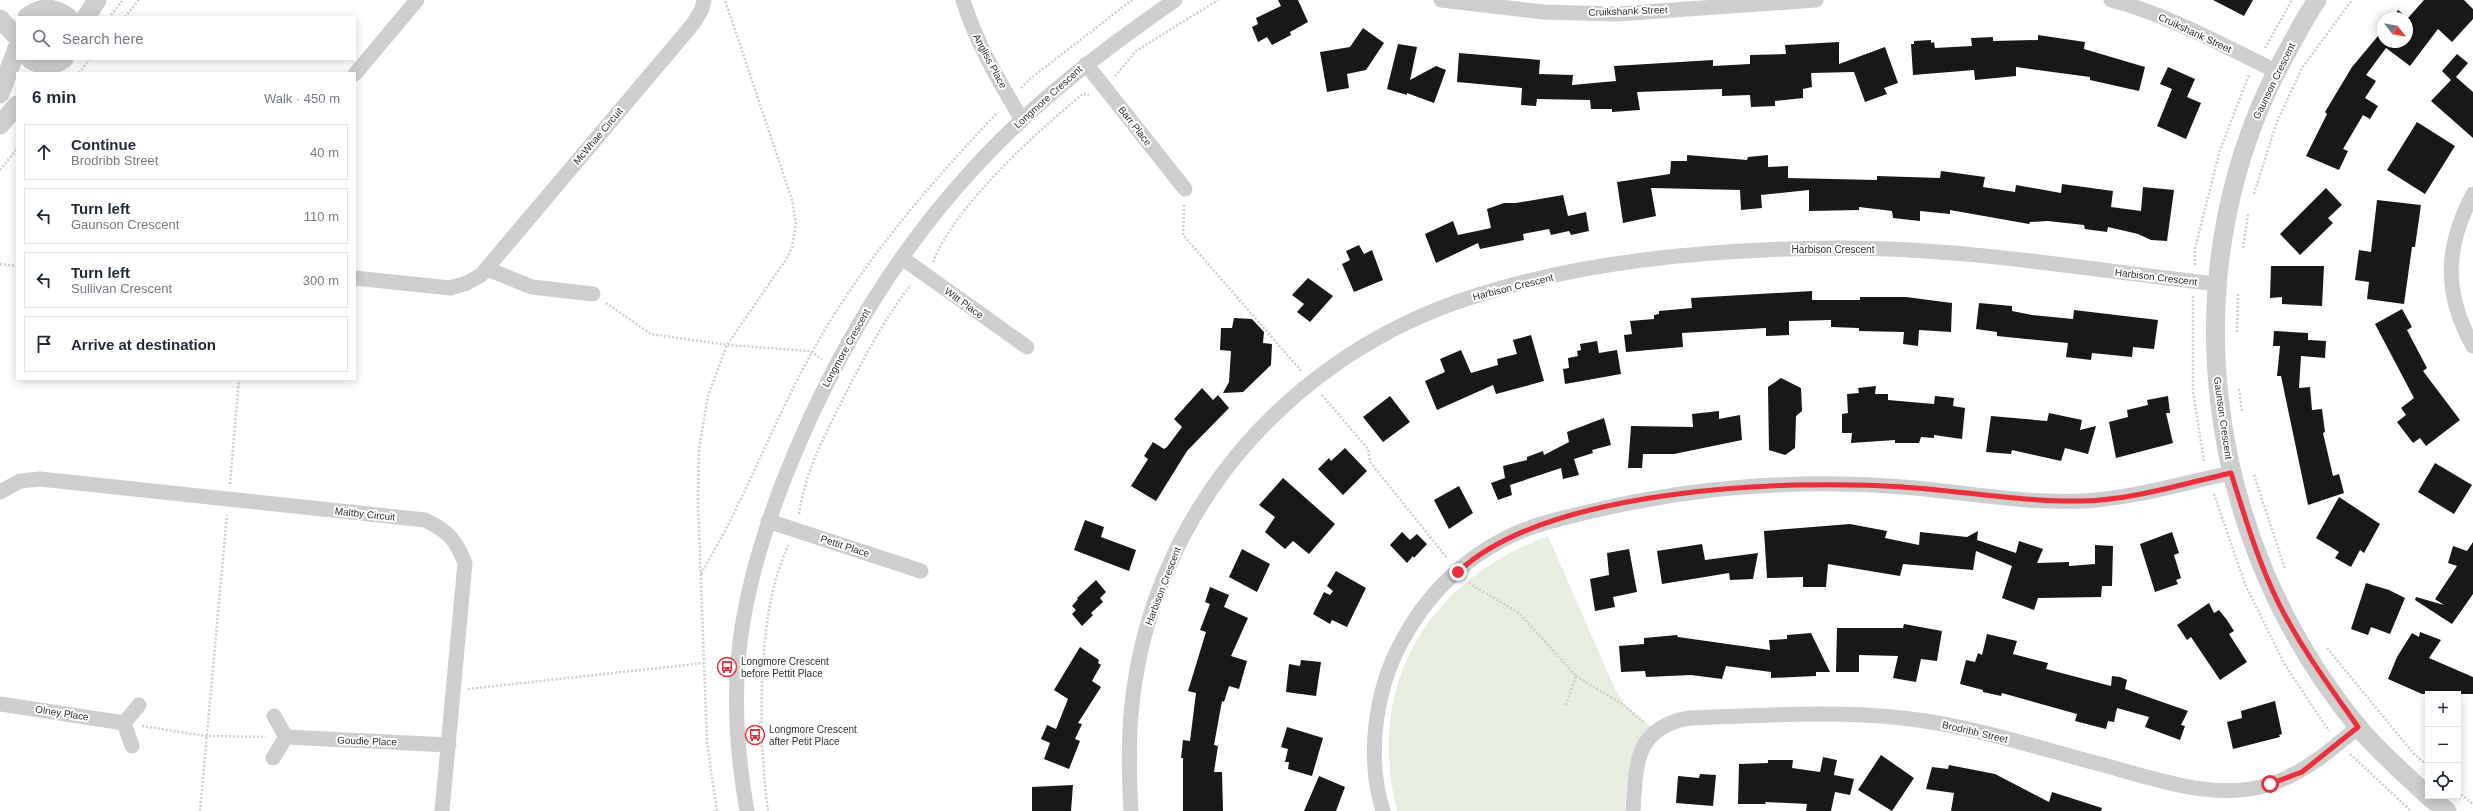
<!DOCTYPE html>
<html lang="en">
<head>
<meta charset="utf-8">
<style>
  :root { --surface:#fff; --page:#f2f2f3; --text:#1f2937; --muted:#747a83; --line:#e0e1e3 }
  body { margin:0; font-family:Helvetica,sans-serif; background:var(--page); color:var(--text) }
  .controls { position:absolute; right:12px; bottom:12px; display:grid; overflow:hidden; border-radius:0px; box-shadow:0 2px 10px #0003 }
  .controls button { width:36px; height:36px; display:grid; place-items:center; padding:0; border:0; border-bottom:1px solid var(--line); background:var(--surface); color:var(--text); font:20px sans-serif }
  .compass { position:absolute; left:2377px; top:12px; width:36px; height:36px; border-radius:50%; background:var(--surface); box-shadow:0 2px 10px #0003; rotate:121deg }
  .stop { position:absolute; width:12px; height:12px; margin:-9px; border:3px solid #eb2f3b; border-radius:50%; background:#fff }
  .stop.end { background:#eb2f3b; border-color:#fff; box-shadow:0 1px 4px #0008 }
  .list { margin:0; padding:0; list-style:none }
  h2 { display:flex; justify-content:space-between; align-items:center; height:52px; margin:0; padding:0 16px; font-size:17px }
  h2 small { font-size:13px; font-weight:400; color:var(--muted) }
  .list li { display:grid; grid-template-columns:26px 1fr auto; gap:12px; align-items:center; box-sizing:border-box; height:56px; margin:0 8px 8px; padding:0 8px; border:1px solid var(--line); border-radius:0px }
  .list b { display:block; font-size:15px; white-space:nowrap }
  .list p { margin:0; font-size:13px; white-space:nowrap; color:var(--muted) }
  .list em { font-size:13px; font-style:normal; color:var(--muted) }
  .icon { flex:none; width:22px; height:22px; fill:none; stroke:currentColor; stroke-width:2; stroke-linecap:round; stroke-linejoin:round }
  .map { position:relative; flex:none; width:2473px; height:811px; overflow:hidden }
  .search { position:absolute; background:var(--surface); box-shadow:0 2px 10px #0003; left:16px; top:16px; width:340px; height:44px; display:flex; align-items:center; gap:10px; box-sizing:border-box; padding:0 14px; border-radius:0px; color:var(--muted); font-size:15px }
  .panel { position:absolute; background:var(--surface); box-shadow:0 2px 10px #0003; left:16px; top:72px; width:340px; height:308px; border-radius:0px }
  .map>svg:first-child { display:block }
  .green { fill:#e7eedf }
  .building { fill:#181818 }
  .lines { fill:none; stroke-linecap:round; stroke-linejoin:round }
  .path { stroke:#cecece; stroke-width:2.5; stroke-dasharray:2 2; stroke-linecap:butt }
  .minor { stroke:#cecece; stroke-width:15 }
  .tertiary { stroke:#cecece; stroke-width:19 }
  .route { stroke:#eb2f3b; stroke-width:5 }
  .labels { text-anchor:middle; dominant-baseline:central; stroke-width:4; stroke-linejoin:round; paint-order:stroke }
  .street-label { font-size:10px; fill:#313131; stroke:#fff }
  .poi-label { font-size:10px; fill:#313131; stroke:#fff; text-anchor:start }
</style>
</head>
<body>
<div class="map">
<svg width="2473" height="811" viewBox="0 0 2473 811">
  <rect width="100%" height="100%" fill="#fff"/>
  <!-- green -->
  <path class="green" d="M 1548,536 L 1614,687 L 1623,703 L 1651,727 C 1626,750 1627,780 1625,811 L 1397,811 C 1365,684 1429,580 1548,536 Z"/>
  <!-- building -->
  <path class="building" d="M 1278,0 L 1298,0 L 1308,22 L 1290,32 L 1291,35 L 1272,45 L 1267,37 L 1258,42 L 1252,27 L 1258,24 L 1256,18 L 1281,6 Z
    M 2213,0 L 2253,0 L 2244,16 Z
    M 2424,0 L 2464,0 L 2473,9 L 2473,19 L 2452,42 L 2438,29 L 2410,66 L 2386,48 L 2366,75 L 2376,81 L 2365,98 L 2378,106 L 2370,119 L 2363,115 L 2343,149 L 2348,151 L 2339,170 L 2306,156 L 2327,114 L 2325,112 L 2352,67 L 2383,30 L 2383,42 L 2407,42 L 2407,18 L 2392,18 L 2398,10 L 2408,18 Z
    M 1363,28 L 1384,43 L 1366,70 L 1347,74 L 1349,88 L 1327,92 L 1320,52 L 1350,47 Z
    M 2038,35 L 2085,42 L 2084,49 L 2145,67 L 2139,91 L 2090,80 L 2090,77 L 2016,67 L 2016,76 L 1975,80 L 1974,70 L 1913,75 L 1911,44 L 1914,44 L 1914,41 L 1931,40 L 1931,43 L 1934,42 L 1935,48 L 1972,46 L 1971,38 L 1993,37 L 1993,41 L 2038,40 Z
    M 1839,42 L 1839,64 L 1885,47 L 1898,83 L 1884,88 L 1887,94 L 1865,102 L 1854,72 L 1811,73 L 1812,87 L 1803,89 L 1803,98 L 1775,101 L 1775,106 L 1751,107 L 1750,95 L 1722,96 L 1722,89 L 1637,92 L 1640,110 L 1612,112 L 1612,109 L 1591,109 L 1590,100 L 1537,99 L 1536,106 L 1521,105 L 1522,88 L 1457,82 L 1459,53 L 1540,60 L 1539,74 L 1573,75 L 1572,85 L 1616,81 L 1614,66 L 1713,60 L 1713,66 L 1750,64 L 1750,55 L 1786,54 L 1785,45 Z
    M 1398,44 L 1417,47 L 1410,80 L 1436,66 L 1446,70 L 1434,103 L 1407,93 L 1407,95 L 1387,89 Z
    M 2457,54 L 2468,63 L 2456,77 L 2473,92 L 2473,138 L 2431,101 L 2451,80 L 2442,71 Z
    M 2168,67 L 2195,79 L 2187,97 L 2201,103 L 2186,139 L 2157,126 L 2172,89 L 2160,84 Z
    M 2417,122 L 2455,146 L 2425,194 L 2387,170 Z
    M 1687,155 L 1747,160 L 1748,157 L 1768,155 L 1768,167 L 1788,166 L 1788,178 L 1877,180 L 1877,176 L 1940,178 L 1941,171 L 1985,177 L 1983,187 L 2015,192 L 2016,185 L 2061,193 L 2062,184 L 2113,191 L 2111,207 L 2141,211 L 2143,187 L 2174,190 L 2167,241 L 2151,240 L 2138,234 L 2108,227 L 2107,232 L 2085,229 L 2084,225 L 2048,221 L 2030,222 L 2029,224 L 1950,210 L 1950,214 L 1920,211 L 1920,221 L 1893,218 L 1892,211 L 1859,207 L 1859,210 L 1809,211 L 1809,190 L 1761,195 L 1762,208 L 1741,210 L 1740,190 L 1651,188 L 1656,216 L 1623,223 L 1617,182 L 1670,174 L 1671,161 L 1687,161 Z
    M 2326,188 L 2342,205 L 2328,218 L 2333,223 L 2300,255 L 2280,234 Z
    M 1563,195 L 1568,216 L 1586,212 L 1589,231 L 1571,235 L 1569,231 L 1551,235 L 1549,229 L 1523,234 L 1524,240 L 1480,249 L 1478,243 L 1436,263 L 1425,234 L 1453,221 L 1458,235 L 1491,228 L 1487,209 L 1504,203 L 1516,203 Z
    M 2377,200 L 2421,205 L 2415,247 L 2412,247 L 2404,304 L 2367,299 L 2369,282 L 2355,280 L 2359,250 L 2371,252 Z
    M 1359,245 L 1364,254 L 1372,250 L 1383,280 L 1354,292 L 1342,264 L 1350,260 L 1346,251 Z
    M 2271,266 L 2324,266 L 2322,306 L 2282,304 L 2282,297 L 2270,298 Z
    M 1308,278 L 1333,296 L 1310,322 L 1297,312 L 1304,304 L 1292,295 Z
    M 1812,291 L 1812,300 L 1860,300 L 1860,297 L 1906,297 L 1952,303 L 1951,332 L 1919,330 L 1918,346 L 1903,344 L 1904,332 L 1859,331 L 1859,328 L 1831,327 L 1831,320 L 1789,321 L 1789,335 L 1766,336 L 1766,328 L 1682,333 L 1683,347 L 1626,352 L 1624,335 L 1632,334 L 1630,321 L 1654,319 L 1654,315 L 1659,314 L 1659,311 L 1692,308 L 1691,298 Z
    M 1979,303 L 2012,306 L 2012,311 L 2032,315 L 2073,319 L 2074,310 L 2158,320 L 2154,349 L 2133,347 L 2132,357 L 2092,353 L 2091,360 L 2066,357 L 2068,343 L 1997,336 L 1997,332 L 1976,329 Z
    M 2402,309 L 2412,327 L 2407,330 L 2427,368 L 2423,371 L 2460,420 L 2426,446 L 2420,438 L 2413,443 L 2397,422 L 2406,415 L 2401,408 L 2414,398 L 2375,324 Z
    M 1234,318 L 1252,319 L 1264,332 L 1263,343 L 1272,344 L 1271,365 L 1243,392 L 1223,393 L 1229,382 L 1231,351 L 1220,350 L 1221,328 L 1232,328 Z
    M 2274,331 L 2308,333 L 2308,340 L 2326,341 L 2325,358 L 2301,356 L 2299,388 L 2310,387 L 2312,410 L 2322,409 L 2325,432 L 2323,433 L 2333,476 L 2339,474 L 2344,493 L 2308,505 L 2281,376 L 2277,376 L 2280,346 L 2273,346 Z
    M 1531,335 L 1544,381 L 1496,394 L 1493,385 L 1437,410 L 1425,381 L 1445,372 L 1440,359 L 1461,350 L 1471,373 L 1498,365 L 1497,359 L 1517,354 L 1513,340 Z
    M 1597,341 L 1599,353 L 1617,350 L 1621,374 L 1565,384 L 1563,369 L 1569,368 L 1568,358 L 1578,356 L 1577,351 L 1581,350 L 1580,344 Z
    M 1781,378 L 1801,388 L 1802,411 L 1796,416 L 1795,448 L 1785,455 L 1769,450 L 1768,387 Z
    M 1876,386 L 1875,394 L 1888,394 L 1888,400 L 1934,404 L 1935,396 L 1954,398 L 1953,406 L 1965,408 L 1962,439 L 1934,435 L 1934,438 L 1921,437 L 1919,443 L 1895,443 L 1895,440 L 1851,443 L 1852,433 L 1842,433 L 1842,414 L 1848,413 L 1847,394 L 1859,393 L 1858,388 Z
    M 1202,388 L 1213,400 L 1218,395 L 1229,408 L 1187,451 L 1156,501 L 1131,486 L 1148,459 L 1144,456 L 1153,442 L 1164,449 L 1167,447 L 1182,427 L 1174,419 Z
    M 1390,396 L 1410,422 L 1383,442 L 1363,417 Z
    M 2168,396 L 2170,413 L 2166,413 L 2173,443 L 2116,458 L 2109,422 L 2128,417 L 2127,410 L 2148,405 L 2147,400 Z
    M 1719,411 L 1719,419 L 1740,415 L 1742,440 L 1674,454 L 1643,454 L 1642,468 L 1628,468 L 1631,426 L 1693,427 L 1692,414 Z
    M 2049,413 L 2082,420 L 2080,430 L 2096,426 L 2088,454 L 2065,448 L 2061,461 L 2012,450 L 2011,454 L 1986,452 L 1991,416 L 2047,421 Z
    M 1604,418 L 1611,445 L 1592,450 L 1593,453 L 1574,459 L 1579,475 L 1563,479 L 1561,468 L 1510,485 L 1512,495 L 1498,500 L 1491,483 L 1505,478 L 1503,466 L 1527,460 L 1527,457 L 1543,451 L 1544,455 L 1569,442 L 1567,432 Z
    M 1345,448 L 1367,471 L 1343,495 L 1318,469 L 1329,458 L 1331,461 Z
    M 2435,463 L 2472,485 L 2454,514 L 2418,492 Z
    M 1283,478 L 1335,524 L 1309,554 L 1293,541 L 1285,549 L 1265,532 L 1275,517 L 1259,505 Z
    M 1459,486 L 1473,513 L 1449,529 L 1434,500 Z
    M 2339,497 L 2380,524 L 2364,553 L 2360,550 L 2351,567 L 2335,558 L 2339,552 L 2316,538 Z
    M 1085,520 L 1104,527 L 1101,537 L 1136,550 L 1129,571 L 1074,550 Z
    M 1850,524 L 1887,531 L 1885,538 L 1919,545 L 1920,532 L 1967,537 L 1978,531 L 1977,540 L 2016,553 L 2019,541 L 2043,549 L 2037,563 L 2069,562 L 2069,566 L 2095,564 L 2095,545 L 2113,546 L 2112,586 L 2102,586 L 2101,597 L 2038,598 L 2034,610 L 2002,598 L 2012,566 L 1976,551 L 1973,570 L 1903,564 L 1900,576 L 1828,564 L 1826,587 L 1803,587 L 1803,577 L 1767,578 L 1764,531 Z
    M 1402,532 L 1410,540 L 1417,534 L 1427,544 L 1414,558 L 1413,556 L 1407,563 L 1390,545 Z
    M 2172,532 L 2179,553 L 2174,555 L 2181,578 L 2176,580 L 2178,584 L 2155,592 L 2140,544 Z
    M 2473,542 L 2473,594 L 2452,624 L 2415,600 L 2416,597 L 2444,605 L 2435,599 L 2457,566 L 2448,563 L 2453,546 L 2467,551 Z
    M 1702,544 L 1705,560 L 1758,553 L 1753,579 L 1730,580 L 1729,573 L 1662,584 L 1657,551 Z
    M 1242,549 L 1270,564 L 1257,592 L 1229,577 Z
    M 1629,549 L 1637,592 L 1613,597 L 1615,607 L 1595,611 L 1590,579 L 1609,575 L 1607,553 Z
    M 1336,571 L 1366,588 L 1347,627 L 1332,620 L 1330,624 L 1313,614 L 1324,592 L 1330,595 L 1333,591 L 1327,586 Z
    M 1096,580 L 1106,592 L 1100,598 L 1103,602 L 1091,613 L 1093,615 L 1082,626 L 1072,614 L 1076,610 L 1072,606 L 1078,599 L 1077,598 Z
    M 2366,583 L 2389,590 L 2405,598 L 2390,634 L 2371,627 L 2368,635 L 2351,629 Z
    M 1210,587 L 1229,595 L 1224,607 L 1248,618 L 1231,656 L 1247,661 L 1239,689 L 1229,686 L 1224,702 L 1222,701 L 1214,745 L 1218,746 L 1214,772 L 1222,772 L 1223,811 L 1183,811 L 1183,758 L 1181,758 L 1183,740 L 1190,741 L 1196,693 L 1188,691 L 1206,632 L 1200,630 L 1210,604 L 1205,602 Z
    M 2209,603 L 2214,613 L 2219,610 L 2227,620 L 2234,631 L 2229,634 L 2247,662 L 2220,680 L 2191,637 L 2187,640 L 2177,625 Z
    M 1904,624 L 1942,631 L 1937,661 L 1921,659 L 1916,682 L 1893,678 L 1898,656 L 1859,655 L 1859,672 L 1836,672 L 1837,628 L 1903,628 Z
    M 2420,632 L 2441,640 L 2429,658 L 2473,677 L 2473,694 L 2422,694 L 2388,679 L 2397,657 L 2412,633 L 2419,637 Z
    M 1811,633 L 1830,672 L 1816,672 L 1816,676 L 1771,678 L 1771,672 L 1726,666 L 1722,679 L 1691,675 L 1646,677 L 1645,671 L 1621,672 L 1619,646 L 1644,644 L 1644,638 L 1677,635 L 1678,637 L 1770,650 L 1769,640 L 1787,639 L 1787,635 Z
    M 1987,634 L 2017,641 L 2013,654 L 2048,663 L 2046,669 L 2111,686 L 2112,676 L 2120,677 L 2127,680 L 2125,689 L 2188,711 L 2181,725 L 2185,726 L 2180,740 L 2145,727 L 2149,717 L 2117,708 L 2114,722 L 2108,721 L 2106,729 L 2075,721 L 2077,714 L 2002,693 L 2001,696 L 1983,692 L 1983,690 L 1960,684 L 1966,660 L 1975,662 L 1978,653 L 1982,655 Z
    M 1080,647 L 1099,660 L 1098,663 L 1101,665 L 1092,681 L 1101,687 L 1078,723 L 1082,724 L 1075,739 L 1080,741 L 1069,769 L 1044,759 L 1050,743 L 1041,739 L 1047,725 L 1056,729 L 1068,699 L 1054,690 Z
    M 1301,660 L 1321,662 L 1316,696 L 1286,692 L 1289,664 L 1300,666 Z
    M 2275,701 L 2282,734 L 2279,735 L 2280,737 L 2233,749 L 2227,722 L 2242,718 L 2241,711 Z
    M 1287,727 L 1323,738 L 1312,776 L 1288,769 L 1289,762 L 1285,762 L 1288,749 L 1281,747 Z
    M 1881,755 L 1914,778 L 1892,811 L 1858,790 Z
    M 1823,757 L 1837,760 L 1834,775 L 1854,779 L 1850,795 L 1835,792 L 1831,811 L 1806,811 L 1807,804 L 1765,802 L 1766,804 L 1738,804 L 1739,764 L 1768,763 L 1768,760 L 1793,760 L 1792,768 L 1820,772 Z
    M 1949,765 L 1995,774 L 2049,802 L 2052,792 L 2102,808 L 2101,811 L 1951,811 L 1954,793 L 1926,789 L 1932,767 L 1948,769 Z
    M 1700,774 L 1716,775 L 1713,806 L 1676,803 L 1678,776 L 1699,778 Z
    M 1319,776 L 1345,787 L 1336,811 L 1304,811 Z
    M 1073,785 L 1071,811 L 1032,811 L 1032,787 Z"/>
  <g class="lines">
    <!-- path -->
    <path class="path" d="M 111,15 L 123,0
      M 125,17 L 139,0
      M 2265,48 L 2292,0
      M 79,73 L 90,59
      M 1115,76 L 1136,51 L 1218,0
      M 1021,88 L 1031,78 L 1132,0
      M 0,170 L 17,149
      M 2254,194 L 2276,124 L 2302,68 L 2352,0
      M 1184,205 L 1183,235 L 1302,372
      M 2243,248 L 2248,214
      M 933,262 C 954,207 1037,131 1083,94 L 1089,95
      M 0,264 L 17,266
      M 2195,265 L 2195,249 L 2220,150 L 2249,75
      M 2193,296 L 2193,391 L 2204,462
      M 606,303 L 651,334 L 727,345 L 810,351 L 822,359
      M 2237,332 L 2238,293
      M 2239,389 L 2242,412
      M 1322,395 L 1368,449 L 1370,462 L 1447,558
      M 2254,475 L 2285,569
      M 230,484 L 239,379
      M 2214,494 L 2245,584 L 2285,665 L 2329,731
      M 799,514 C 805,471 826,433 845,395 C 864,358 885,317 911,285
      M 701,574 C 712,554 724,534 734,513 C 766,448 793,380 832,318 C 879,243 937,176 998,112
      M 1469,583 L 1519,613 L 1576,676 L 1565,707
      M 2327,648 L 2414,754 L 2428,766
      M 1576,676 L 1625,706 L 1643,722
      M 468,689 L 704,663
      M 142,726 L 206,736 L 266,737
      M 2350,754 L 2411,811
      M 2458,792 L 2473,804
      M 200,811 L 227,515
      M 717,811 L 707,743 L 698,502 L 699,449 L 708,396 L 727,345 L 787,258 L 792,247 L 796,224 L 792,200 L 725,0
      M 768,811 C 759,747 758,645 775,582 C 778,570 784,557 788,545"/>
    <!-- minor -->
    <path class="minor" d="M 963,0 C 976,43 999,81 1022,120
      M 1441,0 L 1543,12 L 1617,14 L 1816,0
      M 2111,0 C 2169,15 2222,45 2276,71
      M 1086,64 L 1185,189
      M 355,74 L 417,0
      M 2473,194 C 2445,247 2443,293 2473,346
      M 902,258 L 1027,347
      M 487,269 L 532,287 L 593,294
      M 355,278 L 450,288 L 467,283 L 481,275 L 693,24 L 702,9 L 704,0
      M 0,492 L 20,481 L 40,479 L 425,520 C 448,531 456,540 465,563 L 442,811
      M 768,521 L 921,571
      M 0,704 L 124,723 L 139,705
      M 274,716 L 286,737
      M 124,723 L 132,746
      M 273,758 L 286,737 L 449,745
      M 747,811 C 737,755 733,698 740,642 C 747,586 763,534 783,482 C 828,367 890,259 974,168 C 1033,103 1103,50 1175,0
      M 1131,811 C 1129,776 1128,739 1132,704 C 1152,518 1280,366 1454,303 C 1571,261 1710,249 1834,248 C 1962,247 2090,270 2217,284
      M 1383,811 C 1366,757 1375,690 1402,641 C 1426,596 1461,561 1506,538 C 1533,524 1563,518 1592,511 C 1693,487 1801,479 1904,487 C 1964,492 2024,504 2085,501 C 2134,498 2183,483 2231,473
      M 1633,811 C 1636,765 1634,728 1689,718 C 1760,716 1832,710 1902,718 C 1968,725 2032,746 2096,763 C 2151,777 2215,803 2271,784 C 2306,772 2331,750 2358,727"/>
    <!-- tertiary -->
    <path class="tertiary" d="M 2317,0 C 2306,16 2297,33 2288,50 C 2167,266 2202,538 2359,728 C 2379,752 2405,774 2428,796
      M 27,17 C 41,6 54,7 68,17
      M 86,17 L 97,0
      M 0,19 L 17,37
      M 30,59 C 41,67 54,66 64,59
      M 0,94 L 17,48
      M 0,125 L 17,105
      M 2428,796 L 2447,811"/>
  </g>
  <g class="lines">
    <!-- route -->
    <path class="route" d="M 1458,572 C 1548,488 1785,479 1903,487 C 1963,491 2022,502 2082,501 C 2132,500 2182,484 2231,473 C 2245,517 2258,562 2279,604 C 2301,648 2330,687 2358,727 L 2302,772 L 2270,784"/>
  </g>
  <!-- icons -->
  <defs>
    <symbol id="bus-ring" viewBox="-11 -11 22 22"><circle r="9.5" fill="#fff" stroke="#eb2f3b" stroke-width="1.5"/><path d="M-5-6H5V4H4V6H2V4H-2V6H-4V4H-5ZM-3.5-4V0h7V-4ZM-3.5 1.2v1.5H-2V1.2ZM2 1.2v1.5H3.5V1.2Z" fill="#eb2f3b"/></symbol>
  </defs>
  <g fill-rule="evenodd">
    <use href="#bus-ring" x="716" y="656" width="22" height="22"/>
    <use href="#bus-ring" x="744" y="724" width="22" height="22"/>
  </g>
  <g class="labels">
    <!-- street labels -->
    <g class="street-label">
      <text transform="translate(1628 11) rotate(-2)">Cruikshank Street</text>
      <text transform="translate(2195 33) rotate(25)">Cruikshank Street</text>
      <text transform="translate(990 61) rotate(62)">Angliss Place</text>
      <text transform="translate(2274 81) rotate(-64)">Gaunson Crescent</text>
      <text transform="translate(1048 97) rotate(-42)">Longmore Crescent</text>
      <text transform="translate(1135 126) rotate(52)">Barr Place</text>
      <text transform="translate(598 136) rotate(-50)">McWhae Circuit</text>
      <text x="1833" y="249">Harbison Crescent</text>
      <text transform="translate(2156 277) rotate(7)">Harbison Crescent</text>
      <text transform="translate(1513 287) rotate(-14)">Harbison Crescent</text>
      <text transform="translate(964 303) rotate(36)">Witt Place</text>
      <text transform="translate(846 348) rotate(-61)">Longmore Crescent</text>
      <text transform="translate(2223 418) rotate(82)">Gaunson Crescent</text>
      <text transform="translate(365 514) rotate(6)">Maltby Circuit</text>
      <text transform="translate(845 546) rotate(18)">Pettit Place</text>
      <text transform="translate(1163 586) rotate(-69)">Harbison Crescent</text>
      <text transform="translate(62 713) rotate(9)">Olney Place</text>
      <text transform="translate(1975 732) rotate(13)">Brodribb Street</text>
      <text transform="translate(367 741) rotate(2)">Goudie Place</text>
    </g>
    <!-- poi labels -->
    <g class="poi-label">
      <text x="741" y="661">Longmore Crescent<tspan x="741" dy="12">before Pettit Place</tspan></text>
      <text x="769" y="729">Longmore Crescent<tspan x="769" dy="12">after Petit Place</tspan></text>
    </g>
  </g>
</svg>
<div class="controls">
<button>+</button>
<button>−</button>
<button><svg class="icon" aria-label="locate" viewBox="0 0 24 24"><circle cx="12" cy="12" r="6"/><path d="M12 2v4M12 18v4M2 12h4M18 12h4"/></svg></button>
</div>
<svg class="compass" viewBox="-18 -18 36 36"><path d="M0-13l5 13h-10z" fill="#e53935"/><path d="M0 13l5-13h-10z" fill="#747a83"/></svg>
<div class="stop" style="left:2270px;top:784px"></div>
<div class="stop end" style="left:1458px;top:572px"></div>
<div class="search"><svg class="icon" aria-label="search" viewBox="0 0 24 24"><circle cx="10" cy="10" r="6"/><path d="M15 15l6 6"/></svg>Search here</div>
<section class="panel">
<h2>6 min<small>Walk · 450 m</small></h2>
<ul class="list">
<li><svg class="icon" aria-label="ahead" viewBox="0 0 24 24"><path d="M12 20V5M6 11l6-6 6 6"/></svg><div><b>Continue</b><p>Brodribb Street</p></div><em>40 m</em></li>
<li><svg class="icon" aria-label="left" viewBox="0 0 24 24"><path d="M17 20v-9H6M10 6l-5 5 5 5"/></svg><div><b>Turn left</b><p>Gaunson Crescent</p></div><em>110 m</em></li>
<li><svg class="icon" aria-label="left" viewBox="0 0 24 24"><path d="M17 20v-9H6M10 6l-5 5 5 5"/></svg><div><b>Turn left</b><p>Sullivan Crescent</p></div><em>300 m</em></li>
<li><svg class="icon" aria-label="arrive" viewBox="0 0 24 24"><path d="M6 21V4h12l-3 4 3 4H6"/></svg><div><b>Arrive at destination</b></div></li>
</ul>
</section>
</div>
</body>
</html>
